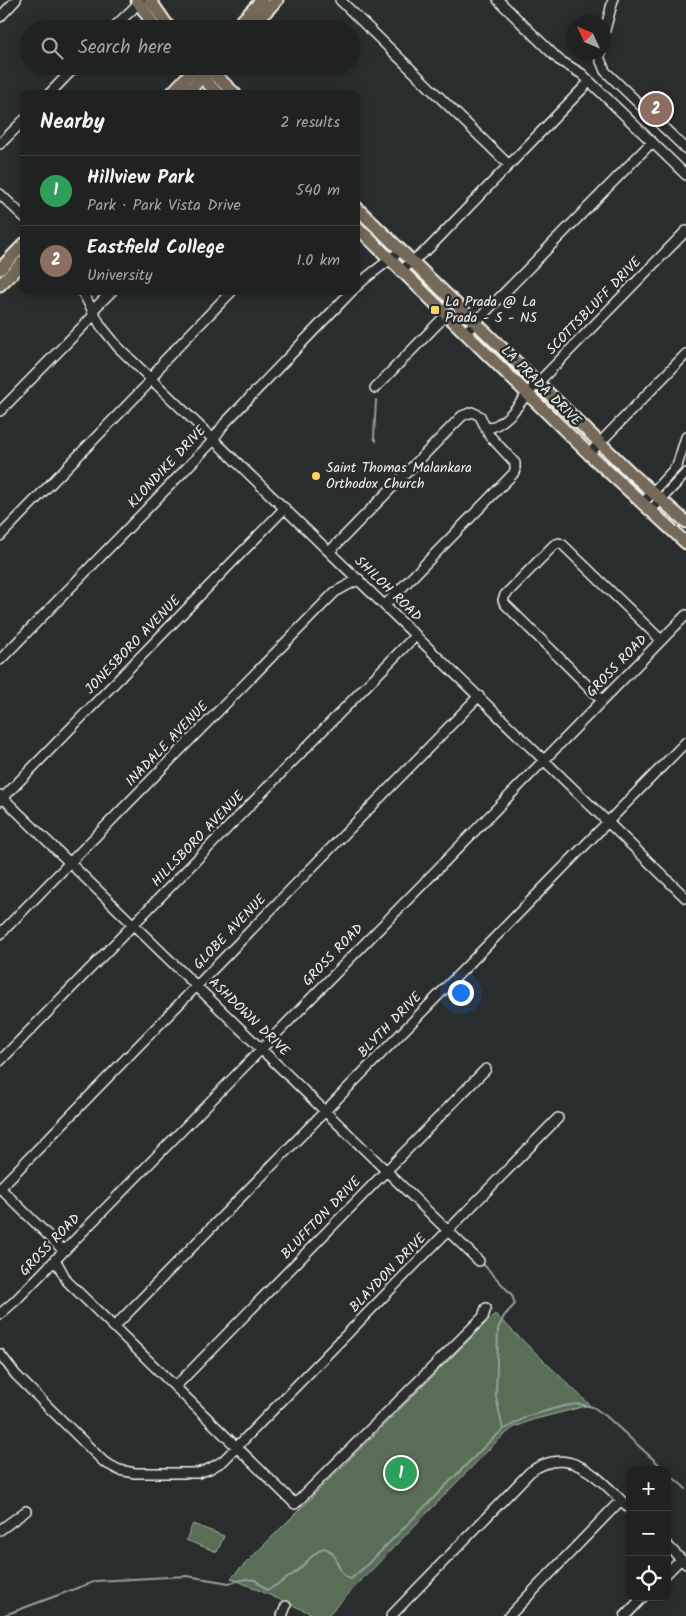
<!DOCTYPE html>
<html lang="en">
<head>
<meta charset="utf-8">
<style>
  :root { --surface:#202222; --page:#282a2a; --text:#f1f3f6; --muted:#a2a4a5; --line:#3d3f40; --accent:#2563eb }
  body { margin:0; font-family:Kalam,sans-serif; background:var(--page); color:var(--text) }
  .controls { position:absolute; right:15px; bottom:15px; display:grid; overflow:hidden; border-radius:10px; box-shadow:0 2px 12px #0003 }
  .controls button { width:45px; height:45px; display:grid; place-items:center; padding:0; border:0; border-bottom:1px solid var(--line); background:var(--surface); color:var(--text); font:25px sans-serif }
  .compass { position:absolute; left:566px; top:15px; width:45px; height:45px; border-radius:50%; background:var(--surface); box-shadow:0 2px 12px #0003; rotate:314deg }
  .you { position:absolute; left:460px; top:992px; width:18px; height:18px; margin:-12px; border:4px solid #fff; border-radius:50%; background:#1a73e8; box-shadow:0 0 0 8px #1a73e833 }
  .badge { display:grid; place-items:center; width:32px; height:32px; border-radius:50%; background:var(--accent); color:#fff; font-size:16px; font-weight:700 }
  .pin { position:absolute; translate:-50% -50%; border:2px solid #fff; box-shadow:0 1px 5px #0006 }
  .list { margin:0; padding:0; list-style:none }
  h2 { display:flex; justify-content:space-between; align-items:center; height:65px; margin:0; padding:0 20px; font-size:21px }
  h2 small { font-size:16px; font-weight:400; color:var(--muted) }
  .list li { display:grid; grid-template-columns:32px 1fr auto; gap:15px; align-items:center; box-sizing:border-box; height:70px; padding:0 20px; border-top:1px solid var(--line) }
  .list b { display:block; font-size:19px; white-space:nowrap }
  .list p { margin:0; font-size:16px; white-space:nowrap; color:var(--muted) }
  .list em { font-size:16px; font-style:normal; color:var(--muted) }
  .icon { flex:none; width:28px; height:28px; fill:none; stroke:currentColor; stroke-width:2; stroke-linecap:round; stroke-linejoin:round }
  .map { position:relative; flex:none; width:686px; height:1616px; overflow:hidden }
  .search { position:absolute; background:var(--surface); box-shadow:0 2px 12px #0003; left:20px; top:20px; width:340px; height:55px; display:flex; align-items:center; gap:12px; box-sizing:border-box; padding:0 18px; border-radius:28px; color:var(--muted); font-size:19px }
  .panel { position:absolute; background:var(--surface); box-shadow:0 2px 12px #0003; left:20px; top:90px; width:340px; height:205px; border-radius:10px }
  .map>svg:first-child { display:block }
  .green { fill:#5a6d57; stroke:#a7afa0 }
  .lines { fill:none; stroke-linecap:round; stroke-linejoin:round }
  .stream { stroke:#90a19f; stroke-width:2 }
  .minor-casing { stroke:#f4f1e8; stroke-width:12 }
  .major-casing { stroke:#f4f1e8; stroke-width:15 }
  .minor { stroke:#2a2d2e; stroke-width:9 }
  .major { stroke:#746a5a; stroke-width:11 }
  .poi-dot { fill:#ffd166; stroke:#2a2d2e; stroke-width:2 }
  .labels { text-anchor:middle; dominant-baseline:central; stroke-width:5; stroke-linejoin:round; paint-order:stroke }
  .poi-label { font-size:14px; fill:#f4f1e8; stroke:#2a2d2e; text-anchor:start }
  .street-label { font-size:14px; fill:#f4f1e8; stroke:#2a2d2e }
</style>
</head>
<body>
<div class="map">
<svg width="686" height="1616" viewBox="0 0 686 1616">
  <rect width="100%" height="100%" fill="#2a2d2e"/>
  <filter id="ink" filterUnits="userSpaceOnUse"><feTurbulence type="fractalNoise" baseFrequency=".02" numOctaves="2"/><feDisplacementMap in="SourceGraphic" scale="10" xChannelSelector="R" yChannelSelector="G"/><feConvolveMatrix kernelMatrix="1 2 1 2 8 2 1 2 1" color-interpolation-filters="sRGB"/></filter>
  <g filter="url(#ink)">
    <!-- green -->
    <path class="green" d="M 495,1314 L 590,1405 L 532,1420 L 513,1428 L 497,1441 L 327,1616 L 317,1616 L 231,1578 Z
      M 193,1524 L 224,1536 L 217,1552 L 186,1540 Z"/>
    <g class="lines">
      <!-- stream -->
      <path class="stream" d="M 376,400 L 374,438 L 376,441
        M 484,1265 L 512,1295 L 515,1304 L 504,1316 L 498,1329 L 496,1397 L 503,1430
        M 667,1472 L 686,1489
        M 2,1616 L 96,1581 L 187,1576 L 229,1583 L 246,1579 L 255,1580 L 267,1590 C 278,1585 288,1578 297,1571 C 307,1563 312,1553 324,1548 C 341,1553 334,1574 351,1579 L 368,1564 L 489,1442 L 503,1430 L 528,1416 L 564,1406 L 578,1404 L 593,1407 L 606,1416 L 665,1470"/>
      <defs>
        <path id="minor" d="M 340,0 L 509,165
          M 498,0 L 559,60 L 582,74 L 686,175
          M 0,17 L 16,0
          M 112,29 L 142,0
          M 604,34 L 613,0
          M 600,52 L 600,59 L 605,71 L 686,149
          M 49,94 L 76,66
          M 0,144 L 24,120
          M 0,194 L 24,217
          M 401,272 L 412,261 L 428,249 L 589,82
          M 356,287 C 371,272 386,264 401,250
          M 82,291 L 101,326 L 118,347 L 686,898
          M 92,311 L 112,291
          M 465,333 L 652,142
          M 375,388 L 446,315
          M 0,411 L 94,315
          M 486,429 C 504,425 517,408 527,394 L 686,231
          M 589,454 L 686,354
          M 642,504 L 677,466 L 686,437
          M 650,511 L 686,473
          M 0,536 L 146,386 L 164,361 L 232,291
          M 330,551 L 462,416 L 472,412 L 480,416 L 489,435 L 515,463 L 515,470 L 513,474 L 385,605
          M 0,660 L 209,445 L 225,423 L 352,291
          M 602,700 L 505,604 L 503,600 L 505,595 L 554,545 L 559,543 L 563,545 L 661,640
          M 0,795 L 479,1261
          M 0,801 L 285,508
          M 0,934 L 335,592 L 359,579
          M 0,1061 L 416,635
          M 0,1188 L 479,696
          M 0,1188 L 63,1250
          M 55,1259 L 67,1281 L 295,1504 L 483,1317 L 486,1308
          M 0,1314 L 15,1301 L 686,615
          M 114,1327 L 686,742
          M 0,1354 L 16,1375 L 104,1462 L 119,1470 L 135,1473 L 198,1473 L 209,1469 L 223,1461 L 558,1118
          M 175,1387 L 486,1069
          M 0,1530 L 26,1511
          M 667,1545 L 686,1564
          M 667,1573 L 681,1559
          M 282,1616 L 286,1606
          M 391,1616 L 530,1472 C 571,1442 601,1481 630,1509
          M 509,1616 L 621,1500
          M 625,1616 L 643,1597"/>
        <path id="major" d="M 137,0 L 156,29
          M 150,0 L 170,29
          M 234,29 L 262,0
          M 249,29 L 277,0
          M 191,66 L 218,94
          M 206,66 L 235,94
          M 171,94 L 197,66
          M 186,94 L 206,73
          M 356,207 L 631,473 L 686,522
          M 356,226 L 589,454 L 686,543
          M 0,269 L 24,244
          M 0,285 L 24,261"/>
      </defs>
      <!-- minor casing -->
      <use href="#minor" class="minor-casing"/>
      <!-- major casing -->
      <use href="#major" class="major-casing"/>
      <!-- minor -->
      <use href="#minor" class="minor"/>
      <!-- major -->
      <use href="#major" class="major"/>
    </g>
  </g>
  <!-- markers -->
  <g class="poi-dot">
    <rect x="430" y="305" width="10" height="10" rx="2.5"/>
    <circle cx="316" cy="476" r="5"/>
  </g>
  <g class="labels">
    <!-- poi labels -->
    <g class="poi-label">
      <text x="445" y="302">La Prada @ La<tspan x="445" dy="16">Prada - S - NS</tspan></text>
      <text x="326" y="468">Saint Thomas Malankara<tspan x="326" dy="16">Orthodox Church</tspan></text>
    </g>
    <!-- street labels -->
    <g class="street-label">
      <text transform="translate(594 306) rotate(-46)">SCOTTSBLUFF DRIVE</text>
      <text transform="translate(541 386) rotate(45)">LA PRADA DRIVE</text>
      <text transform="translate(167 467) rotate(-47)">KLONDIKE DRIVE</text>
      <text transform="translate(388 589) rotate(44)">SHILOH ROAD</text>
      <text transform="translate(133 645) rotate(-46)">JONESBORO AVENUE</text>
      <text transform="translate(617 666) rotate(-46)">GROSS ROAD</text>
      <text transform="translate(167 744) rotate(-46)">INADALE AVENUE</text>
      <text transform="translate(198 839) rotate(-46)">HILLSBORO AVENUE</text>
      <text transform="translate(230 932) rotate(-46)">GLOBE AVENUE</text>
      <text transform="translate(333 955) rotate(-46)">GROSS ROAD</text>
      <text transform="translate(249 1017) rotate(44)">ASHDOWN DRIVE</text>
      <text transform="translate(390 1025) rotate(-46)">BLYTH DRIVE</text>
      <text transform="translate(321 1218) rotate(-46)">BLUFFTON DRIVE</text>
      <text transform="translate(50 1245) rotate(-46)">GROSS ROAD</text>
      <text transform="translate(388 1273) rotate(-46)">BLAYDON DRIVE</text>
    </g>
  </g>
</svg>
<div class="controls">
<button>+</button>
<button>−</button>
<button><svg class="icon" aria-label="locate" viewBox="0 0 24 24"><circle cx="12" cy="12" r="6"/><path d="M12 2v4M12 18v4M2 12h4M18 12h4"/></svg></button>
</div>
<svg class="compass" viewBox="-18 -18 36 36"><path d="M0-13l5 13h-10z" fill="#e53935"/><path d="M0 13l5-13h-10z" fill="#a2a4a5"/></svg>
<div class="you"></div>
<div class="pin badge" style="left:401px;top:1473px;background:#2e9e5b">1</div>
<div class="pin badge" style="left:656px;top:109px;background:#8d6e63">2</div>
<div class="search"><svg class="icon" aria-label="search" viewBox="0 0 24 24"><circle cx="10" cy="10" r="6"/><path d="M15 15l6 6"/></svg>Search here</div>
<section class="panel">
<h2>Nearby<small>2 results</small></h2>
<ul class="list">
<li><span class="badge" style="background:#2e9e5b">1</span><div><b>Hillview Park</b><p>Park · Park Vista Drive</p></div><em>540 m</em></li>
<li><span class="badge" style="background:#8d6e63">2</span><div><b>Eastfield College</b><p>University</p></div><em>1.0 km</em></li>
</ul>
</section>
</div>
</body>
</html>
